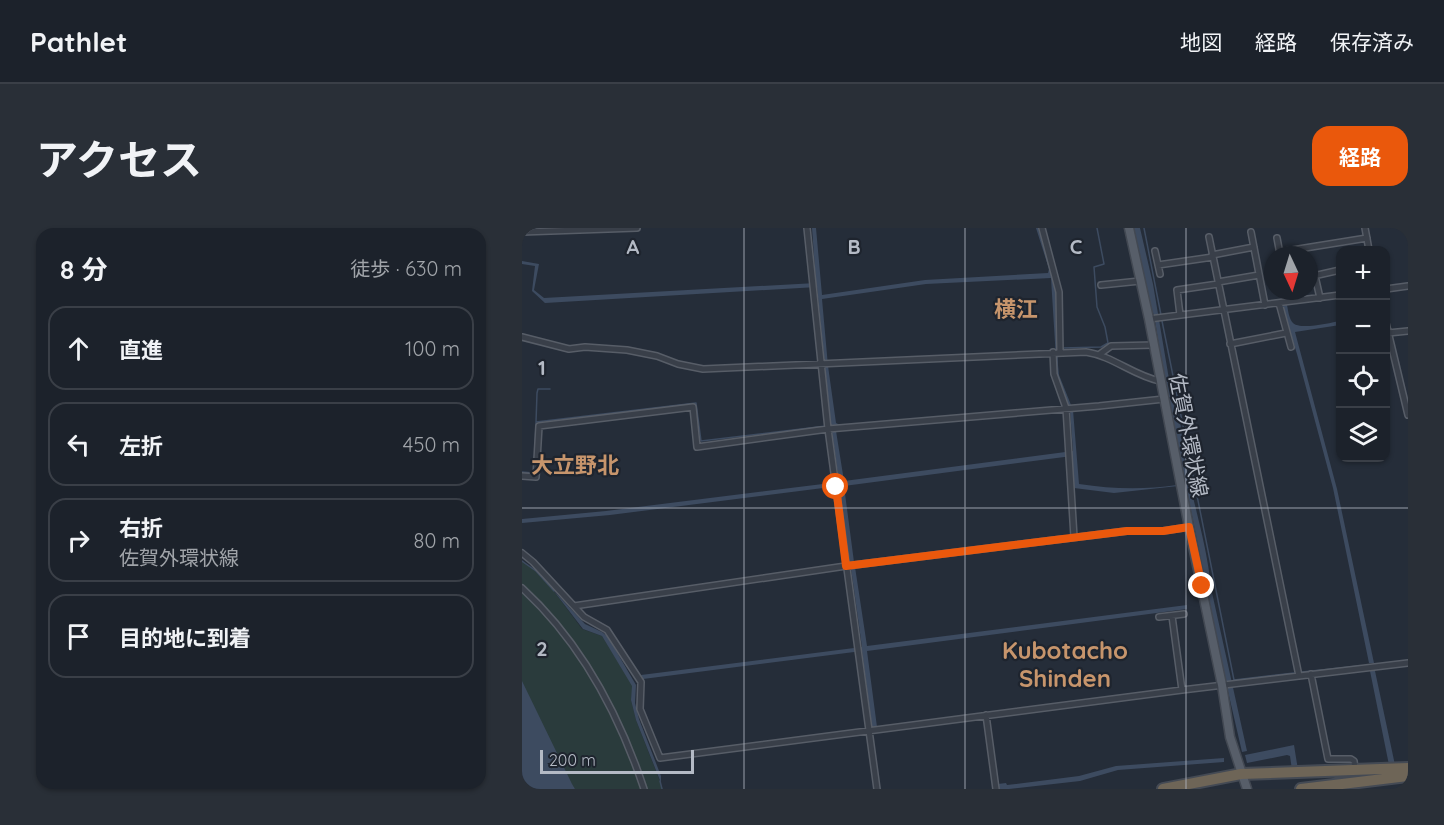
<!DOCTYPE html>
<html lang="ja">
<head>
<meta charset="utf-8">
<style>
  :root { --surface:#1c222b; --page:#292f37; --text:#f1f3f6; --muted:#a0a4a9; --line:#3a3f47; --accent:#ea580c }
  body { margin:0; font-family:Quicksand,"Noto Sans JP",sans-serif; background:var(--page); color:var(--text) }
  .controls { position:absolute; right:18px; top:18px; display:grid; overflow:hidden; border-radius:12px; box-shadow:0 2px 4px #0004 }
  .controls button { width:54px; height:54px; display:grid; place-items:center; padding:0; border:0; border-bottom:2px solid var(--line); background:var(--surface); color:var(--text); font:30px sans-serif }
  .compass { position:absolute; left:742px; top:18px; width:54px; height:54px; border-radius:50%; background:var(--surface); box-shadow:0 2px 4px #0004; rotate:176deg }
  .scale { position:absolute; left:18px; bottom:15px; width:154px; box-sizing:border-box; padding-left:6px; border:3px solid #b4bac5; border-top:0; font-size:16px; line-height:21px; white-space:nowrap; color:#b4bac5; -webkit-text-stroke:4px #1e242e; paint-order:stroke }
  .stop { position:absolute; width:18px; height:18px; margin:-14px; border:4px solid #ea580c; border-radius:50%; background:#fff }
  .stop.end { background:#ea580c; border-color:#fff; box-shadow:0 2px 6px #0008 }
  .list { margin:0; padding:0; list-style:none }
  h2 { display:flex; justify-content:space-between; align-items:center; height:78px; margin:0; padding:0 24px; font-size:26px }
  h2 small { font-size:20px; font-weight:400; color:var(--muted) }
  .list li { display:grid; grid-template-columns:39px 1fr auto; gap:18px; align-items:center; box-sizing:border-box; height:84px; margin:0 12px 12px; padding:0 12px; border:2px solid var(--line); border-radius:18px }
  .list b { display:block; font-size:22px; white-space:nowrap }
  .list p { margin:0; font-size:20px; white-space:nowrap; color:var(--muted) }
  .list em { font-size:20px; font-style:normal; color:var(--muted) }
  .icon { flex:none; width:33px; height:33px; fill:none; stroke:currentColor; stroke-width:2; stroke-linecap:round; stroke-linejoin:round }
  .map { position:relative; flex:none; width:886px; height:561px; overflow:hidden; border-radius:18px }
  header { display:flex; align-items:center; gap:36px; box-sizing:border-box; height:84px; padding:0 30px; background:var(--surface); border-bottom:2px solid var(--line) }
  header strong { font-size:28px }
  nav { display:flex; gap:33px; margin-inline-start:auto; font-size:21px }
  .intro { display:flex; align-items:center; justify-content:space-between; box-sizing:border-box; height:144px; padding:0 36px }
  h1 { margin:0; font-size:42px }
  .button { padding:15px 27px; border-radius:18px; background:var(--accent); color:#fff; font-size:21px; font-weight:700 }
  main { display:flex; gap:36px; padding:0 36px }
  aside { flex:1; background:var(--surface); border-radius:18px; box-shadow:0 2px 4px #0004 }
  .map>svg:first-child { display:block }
  .green { fill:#2a3b3c }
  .water { fill:#3d4b60 }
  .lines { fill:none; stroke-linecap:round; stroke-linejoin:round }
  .stream { stroke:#3d4b60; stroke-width:1.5 }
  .street-casing { stroke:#575d67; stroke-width:8 }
  .primary-casing { stroke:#424852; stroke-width:11 }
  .highway-casing { stroke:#444a54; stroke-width:14 }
  .street { stroke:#393f49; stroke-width:5 }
  .primary { stroke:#575e69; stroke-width:8 }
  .highway { stroke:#6e6557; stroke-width:10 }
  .route { stroke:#ea580c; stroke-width:8 }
  .grid { fill:none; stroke:#b4bac5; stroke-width:1.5; stroke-opacity:0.55 }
  .labels { text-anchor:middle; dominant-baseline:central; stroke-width:4.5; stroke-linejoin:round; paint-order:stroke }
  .street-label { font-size:21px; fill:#b4bac5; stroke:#1e242e }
  .neighbourhood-label { font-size:22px; font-weight:bold; fill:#c7956c; stroke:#1e242e }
  .quarter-label { font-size:24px; font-weight:bold; fill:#c7956c; stroke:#1e242e }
  .grid-label { font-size:20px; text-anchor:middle; font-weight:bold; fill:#b4bac5; stroke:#1e242e; stroke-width:4.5; stroke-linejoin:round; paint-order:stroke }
</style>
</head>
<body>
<header>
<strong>Pathlet</strong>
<nav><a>地図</a><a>経路</a><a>保存済み</a></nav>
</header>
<div class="intro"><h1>アクセス</h1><a class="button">経路</a></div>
<main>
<aside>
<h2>8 分<small>徒歩 · 630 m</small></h2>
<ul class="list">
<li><svg class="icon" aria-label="ahead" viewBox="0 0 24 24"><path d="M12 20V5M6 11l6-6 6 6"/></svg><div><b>直進</b></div><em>100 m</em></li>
<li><svg class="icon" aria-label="left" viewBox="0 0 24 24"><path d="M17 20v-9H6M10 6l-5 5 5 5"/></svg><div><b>左折</b></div><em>450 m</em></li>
<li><svg class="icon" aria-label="right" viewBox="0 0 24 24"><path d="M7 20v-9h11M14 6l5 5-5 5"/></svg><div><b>右折</b><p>佐賀外環状線</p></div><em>80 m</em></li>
<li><svg class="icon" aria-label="arrive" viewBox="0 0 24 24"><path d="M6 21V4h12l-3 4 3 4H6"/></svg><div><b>目的地に到着</b></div></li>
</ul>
</aside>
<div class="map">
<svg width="886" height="561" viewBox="0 0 886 561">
  <rect width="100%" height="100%" fill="#252d39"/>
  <!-- green -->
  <path class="green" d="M 0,333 L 14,343 L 31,362 L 60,401 L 80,408 L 111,458 L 109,472 L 114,492 L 141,561 L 53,561 L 0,493 Z"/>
  <!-- water -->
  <path class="water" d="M 290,0 L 294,0 L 300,67 L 403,52 L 526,45 L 527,41 L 514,0 L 517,0 L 534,63 L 536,137 L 537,147 L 551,182 L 557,256 C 590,261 621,262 655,257 L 656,258 L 592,265 L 552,260 L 550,228 L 322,258 L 332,334 L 328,335 L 317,258 L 88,287 L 0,295 L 0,291 L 84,283 L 317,254 L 310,204 L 314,203 L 322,253 L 551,223 L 548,181 L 535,147 L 529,50 L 404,56 L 300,71 L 306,138 L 314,195 L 318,197 L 309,199 L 295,59 L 23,75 L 10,63 L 13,38 L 0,36 L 0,33 L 17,36 L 12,62 L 22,70 L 294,55 Z
    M 612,0 L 618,0 L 631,56 L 650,169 C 660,186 659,208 662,228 C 670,272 685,315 689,360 L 725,523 L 720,524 L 705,459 L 644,160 L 632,87 L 629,81 Z
    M 765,77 C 766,82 767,91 771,95 C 778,102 808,95 818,93 L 818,97 L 773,104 L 815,261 L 852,435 L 847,435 L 811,260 L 775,126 L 760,78 Z
    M 333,339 L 345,418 L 665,377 L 665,381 L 345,423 L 355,499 L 350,500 L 340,423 L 121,451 L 119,447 L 340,419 L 329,340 Z
    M 31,362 L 63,396 L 80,404 L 86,409 L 114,457 L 113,475 L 117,491 L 139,548 L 139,555 L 114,492 L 109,472 L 110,458 L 80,408 L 61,401 Z
    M 848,443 L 853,443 L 873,537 L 867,537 Z
    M 0,453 L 50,556 L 53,561 L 8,561 L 0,550 Z
    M 772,517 L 776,542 L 770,542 L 768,528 L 765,527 L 725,535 L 723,527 Z
    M 702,530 L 702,534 L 596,542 L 558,553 L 487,561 L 477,561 L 476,556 L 484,555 L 485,557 L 557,548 L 594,538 Z"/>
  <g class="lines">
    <!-- stream -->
    <path class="stream" d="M 622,0 L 639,87
      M 640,93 L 712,452 L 772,445
      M 540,120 L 579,119 L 586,115 L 583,99 L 575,79 L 572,39 L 582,36 L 575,0
      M 14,194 L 174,175 L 179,213 L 304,198
      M 13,224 L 15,165 L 16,161 L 28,161
      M 0,244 L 11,245
      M 0,333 L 14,343 L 32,363
      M 780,444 L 837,438
      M 138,553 L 140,561"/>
    <defs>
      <path id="street" d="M 285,0 L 306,201 L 355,561
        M 520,0 L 537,64 L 538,124
        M 843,0 L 847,22
        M 0,4 L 115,0
        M 729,4 L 743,77
        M 687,9 L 777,448
        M 755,10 L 758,26
        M 633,23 L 638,46
        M 758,24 L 845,10
        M 690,27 L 732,19
        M 636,37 L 691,29
        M 793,48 L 798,70
        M 787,49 L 818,42
        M 696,54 L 737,47
        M 579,57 L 618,53
        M 864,61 L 886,58
        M 757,75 L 769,119
        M 658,87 L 655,62 L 696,56
        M 627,91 L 818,67
        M 864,95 L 886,187
        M 866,105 L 886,103
        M 0,109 L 47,121 L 63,119 L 105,122 L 135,128 L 156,136 L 181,141 L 564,124 C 591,128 612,148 638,153
        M 708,116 L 764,105
        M 531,124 L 532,146 L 544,180 L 552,309
        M 578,126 L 589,118 L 632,117
        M 0,248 L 14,249 L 17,198 L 171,179 L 175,219 L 306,201 L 577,178 L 642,171
        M 0,325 L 11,334 L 62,389 L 85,402 L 119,454 L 118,481 L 138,530 L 660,462 L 886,435
        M 0,360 C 59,414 97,486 122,561
        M 52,378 L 324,338 L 605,303 L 641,303 L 667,299
        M 650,388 L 660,462
        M 637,389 L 662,386
        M 789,446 L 806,531 L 829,531 L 832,533 L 833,541
        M 464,487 L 474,561"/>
      <path id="primary" d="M 607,0 L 627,91 L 667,299 L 700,457 L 708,509 L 725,561"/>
      <path id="highway" d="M 641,561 L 719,546 L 886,540
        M 779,561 L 886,548"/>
    </defs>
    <!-- street casing -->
    <use href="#street" class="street-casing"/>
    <!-- primary casing -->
    <use href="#primary" class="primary-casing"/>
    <!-- highway casing -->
    <use href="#highway" class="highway-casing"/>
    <!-- street -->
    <use href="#street" class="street"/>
    <!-- primary -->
    <use href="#primary" class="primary"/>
    <!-- highway -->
    <use href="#highway" class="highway"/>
  </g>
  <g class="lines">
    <!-- route -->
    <path class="route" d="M 314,259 L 324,338 L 605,303 L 641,303 L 667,299 L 680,358"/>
  </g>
  <!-- grid -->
  <path class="grid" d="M 222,0 L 222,561M 443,0 L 443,561M 664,0 L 664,561M 0,280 L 886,280"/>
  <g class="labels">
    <!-- street labels -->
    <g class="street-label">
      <text transform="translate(667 207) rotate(79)">佐賀外環状線</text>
    </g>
    <!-- neighbourhood labels -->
    <g class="neighbourhood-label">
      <text x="494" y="81">横江</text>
      <text x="53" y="237">大立野北</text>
    </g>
    <!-- quarter labels -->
    <g class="quarter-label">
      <text x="543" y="422">Kubotacho<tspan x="543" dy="28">Shinden</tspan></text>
    </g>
  </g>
  <g class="grid-label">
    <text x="111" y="26">A</text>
    <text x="332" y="26">B</text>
    <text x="554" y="26">C</text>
    <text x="20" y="147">1</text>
    <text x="20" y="428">2</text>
  </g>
</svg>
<div class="controls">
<button>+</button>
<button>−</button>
<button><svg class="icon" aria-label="locate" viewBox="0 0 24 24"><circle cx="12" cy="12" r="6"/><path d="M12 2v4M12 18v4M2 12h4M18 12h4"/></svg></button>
<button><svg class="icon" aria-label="layers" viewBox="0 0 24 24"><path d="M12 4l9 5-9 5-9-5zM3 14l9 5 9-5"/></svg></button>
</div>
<svg class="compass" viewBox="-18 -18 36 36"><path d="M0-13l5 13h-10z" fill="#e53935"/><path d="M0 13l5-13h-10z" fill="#a0a4a9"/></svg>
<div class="scale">200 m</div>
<div class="stop" style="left:314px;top:259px"></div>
<div class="stop end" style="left:680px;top:358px"></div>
</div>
</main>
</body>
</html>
